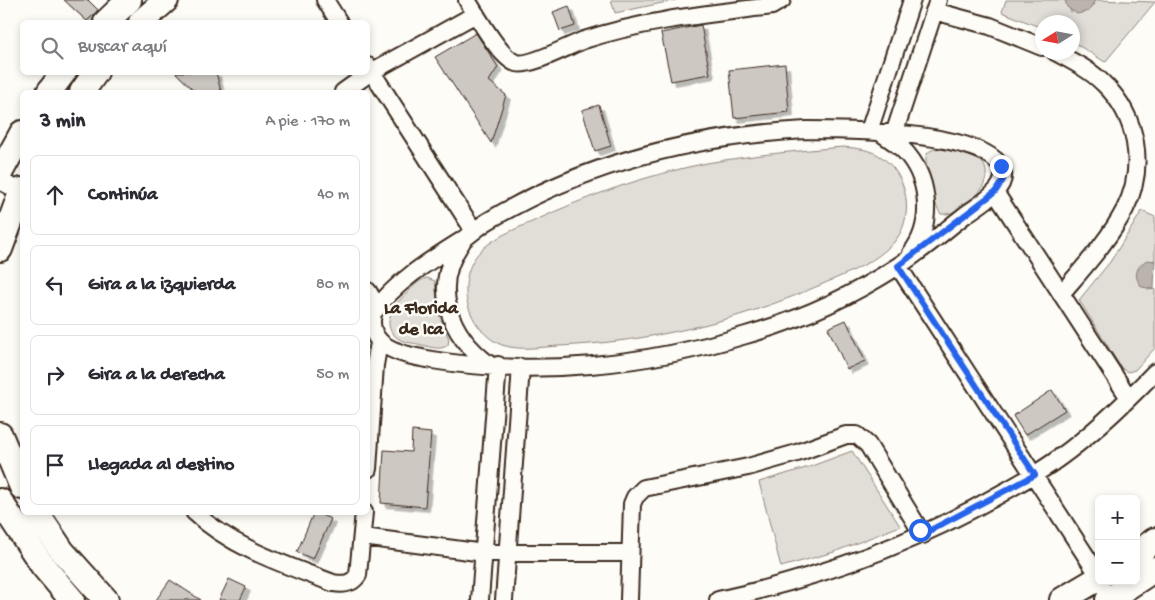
<!DOCTYPE html>
<html lang="es">
<head>
<meta charset="utf-8">
<style>
  :root { --surface:#fff; --page:#f2f2f3; --text:#2b2b33; --muted:#7c7c81; --line:#e1e1e2 }
  body { margin:0; font-family:"Gochi Hand",sans-serif; background:var(--page); color:var(--text) }
  .controls { position:absolute; right:15px; bottom:15px; display:grid; overflow:hidden; border-radius:8px; box-shadow:0 2px 8px #0003 }
  .controls button { width:45px; height:45px; display:grid; place-items:center; padding:0; border:0; border-bottom:1px solid var(--line); background:var(--surface); color:var(--text); font:25px sans-serif }
  .compass { position:absolute; left:1035px; top:15px; width:45px; height:45px; border-radius:50%; background:var(--surface); box-shadow:0 2px 8px #0003; rotate:259deg }
  .stop { position:absolute; width:15px; height:15px; margin:-11px; border:4px solid #2563eb; border-radius:50%; background:#fff }
  .stop.end { background:#2563eb; border-color:#fff; box-shadow:0 1px 5px #0008 }
  .list { margin:0; padding:0; list-style:none }
  h2 { display:flex; justify-content:space-between; align-items:center; height:65px; margin:0; padding:0 20px; font-size:21px }
  h2 small { font-size:16px; font-weight:400; color:var(--muted) }
  .list li { display:grid; grid-template-columns:32px 1fr auto; gap:15px; align-items:center; box-sizing:border-box; height:80px; margin:0 10px 10px; padding:0 10px; border:1px solid var(--line); border-radius:8px }
  .list b { display:block; font-size:19px; white-space:nowrap }
  .list em { font-size:16px; font-style:normal; color:var(--muted) }
  .icon { flex:none; width:28px; height:28px; fill:none; stroke:currentColor; stroke-width:2; stroke-linecap:round; stroke-linejoin:round }
  .map { position:relative; flex:none; width:1155px; height:600px; overflow:hidden }
  .search { position:absolute; background:var(--surface); box-shadow:0 2px 8px #0003; left:20px; top:20px; width:350px; height:55px; display:flex; align-items:center; gap:12px; box-sizing:border-box; padding:0 18px; border-radius:8px; color:var(--muted); font-size:19px }
  .panel { position:absolute; background:var(--surface); box-shadow:0 2px 8px #0003; left:20px; top:90px; width:350px; height:425px; border-radius:8px }
  .map>svg:first-child { display:block }
  .green { fill:#e1ded7; stroke:#8e847a }
  .water { fill:#bbb4ad; stroke:#887d74 }
  .building { fill:#cdc8c2; stroke:#3b2a1e; filter:url(#shadow) }
  .lines { fill:none; stroke-linecap:round; stroke-linejoin:round }
  .street-casing { stroke:#3b2a1e; stroke-width:20 }
  .secondary-casing { stroke:#3b2a1e; stroke-width:28 }
  .street { stroke:#fdfcf7; stroke-width:16 }
  .secondary { stroke:#fdfcf7; stroke-width:24 }
  .route { stroke:#2563eb; stroke-width:6 }
  .labels { text-anchor:middle; dominant-baseline:central; stroke-width:5; stroke-linejoin:round; paint-order:stroke }
  .neighbourhood-label { font-size:18px; font-weight:bold; fill:#3b2a1e; stroke:#fdfcf7 }
</style>
</head>
<body>
<div class="map">
<svg width="1155" height="600" viewBox="0 0 1155 600">
  <defs>
    <filter id="shadow"><feDropShadow dx="4.5" dy="4.5" stdDeviation="0" flood-color="#0004"/></filter>
  </defs>
  <rect width="100%" height="100%" fill="#fdfcf7"/>
  <filter id="ink" filterUnits="userSpaceOnUse"><feTurbulence type="fractalNoise" baseFrequency=".02" numOctaves="2"/><feDisplacementMap in="SourceGraphic" scale="10" xChannelSelector="R" yChannelSelector="G"/><feConvolveMatrix kernelMatrix="1 2 1 2 8 2 1 2 1" color-interpolation-filters="sRGB"/></filter>
  <g filter="url(#ink)">
    <!-- green -->
    <path class="green" d="M 611,0 L 676,0 L 615,13 Z
      M 1006,0 L 1065,0 L 1071,12 L 1093,6 L 1095,0 L 1155,2 L 1105,62 L 1073,42 L 1072,22 L 1042,22 L 1042,28 L 1002,12 Z
      M 843,147 C 856,148 871,149 883,158 C 911,179 916,226 887,249 C 868,266 841,276 818,286 C 735,322 649,342 559,346 C 541,347 519,351 502,345 C 488,340 475,325 470,311 C 463,294 465,271 476,256 C 489,239 515,229 534,221 C 589,195 647,175 707,163 C 752,155 797,151 843,147 Z
      M 941,148 C 953,151 974,152 982,162 C 999,183 961,217 941,214 C 935,209 922,161 927,154 C 930,149 936,149 941,148 Z
      M 1142,211 L 1155,217 L 1155,261 L 1153,260 L 1148,290 L 1155,289 L 1155,348 L 1135,370 L 1128,372 L 1122,369 L 1079,300 L 1110,262 Z
      M 427,278 L 435,281 L 439,314 L 449,339 L 448,345 C 440,351 431,347 422,345 C 415,343 405,343 399,339 C 379,327 393,305 406,294 C 412,288 418,280 427,278 Z
      M 852,451 L 900,526 L 834,552 L 781,567 L 759,482 L 809,467 Z"/>
    <!-- water -->
    <path class="water" d="M 1065,0 L 1095,0 L 1089,11 L 1077,14 L 1067,7 Z
      M 1147,260 L 1155,261 L 1154,289 L 1142,287 C 1133,277 1135,267 1147,260 Z"/>
    <!-- building -->
    <path class="building" d="M 64,0 L 88,0 L 98,10 L 87,21 Z
      M 569,6 L 575,26 L 560,31 L 553,12 Z
      M 701,25 L 710,74 L 671,81 L 661,33 Z
      M 476,33 L 498,67 L 489,81 L 506,95 L 491,143 L 435,57 Z
      M 785,64 L 789,112 L 734,118 L 729,70 Z
      M 175,72 L 216,72 L 221,92 L 196,92 Z
      M 599,105 L 611,146 L 595,151 L 582,110 Z
      M 846,320 L 865,361 L 847,369 L 828,328 Z
      M 1052,390 L 1065,410 L 1025,435 L 1013,416 Z
      M 412,431 L 431,433 L 425,507 L 381,503 L 384,450 L 411,452 Z
      M 314,512 L 331,519 L 313,559 L 297,552 Z
      M 229,579 L 246,587 L 240,600 L 219,600 Z
      M 170,580 L 201,600 L 156,600 Z"/>
    <g class="lines">
      <defs>
        <path id="street" d="M 325,0 L 339,22
          M 467,0 C 476,14 500,58 516,63 C 530,67 568,46 584,40 C 645,20 709,14 772,6 L 782,0
          M 934,11 L 990,26 L 1042,47
          M 1055,52 C 1072,61 1090,70 1103,83 C 1138,116 1146,167 1125,209 C 1109,240 1083,268 1061,294
          M 368,66 L 474,231
          M 343,92 L 371,72 L 476,14
          M 806,130 C 841,130 995,130 1003,172 C 1006,191 978,205 965,215 C 943,232 922,251 898,266 C 852,296 799,320 746,335 C 647,365 535,377 432,360 C 405,355 365,349 373,313 C 395,282 429,261 461,241 C 470,235 478,227 488,221 C 585,163 694,136 806,130 Z
          M 869,131 L 912,0
          M 881,133 C 891,140 901,146 908,155 C 930,182 933,226 911,253
          M 892,140 L 938,0
          M 0,181 L 22,192
          M 995,192 L 1129,398
          M 462,242 C 430,287 449,335 490,365
          M 898,266 L 1099,576
          M 368,291 L 377,306
          M 368,469 L 375,365 L 379,343
          M 194,512 C 232,548 286,565 333,583 C 344,585 352,584 358,575 L 364,512
          M 363,537 L 484,553 L 630,553
          M 480,600 L 498,365
          M 504,600 L 521,367
          M 629,600 L 632,504 L 635,497 L 644,488 L 748,467 L 797,453 L 846,435 L 857,435 L 868,445 L 923,535
          M 718,600 C 819,578 914,544 1004,492 C 1023,481 1042,471 1059,458 C 1094,433 1125,403 1155,372"/>
        <path id="secondary" d="M 106,22 L 129,0
          M 141,22 L 166,0
          M 49,92 L 64,72
          M 82,92 L 96,72
          M 0,173 L 22,133
          M 0,249 L 22,190
          M 0,435 L 22,487
          M 0,501 L 43,566 L 72,600
          M 36,512 L 62,551 L 106,600
          M 1136,554 L 1155,540
          M 1062,600 L 1099,578
          M 1108,600 L 1155,569"/>
      </defs>
      <!-- street casing -->
      <use href="#street" class="street-casing"/>
      <!-- secondary casing -->
      <use href="#secondary" class="secondary-casing"/>
      <!-- street -->
      <use href="#street" class="street"/>
      <!-- secondary -->
      <use href="#secondary" class="secondary"/>
    </g>
  </g>
  <g class="lines" filter="url(#ink)">
    <!-- route -->
    <path class="route" d="M 920,530 L 923,534 L 1035,475 L 898,266 L 995,192 L 1003,180 L 1001,166"/>
  </g>
  <g class="labels">
    <!-- neighbourhood labels -->
    <g class="neighbourhood-label">
      <text x="421" y="309">La Florida<tspan x="421" dy="21">de Ica</tspan></text>
    </g>
  </g>
</svg>
<div class="controls">
<button>+</button>
<button>−</button>
</div>
<svg class="compass" viewBox="-18 -18 36 36"><path d="M0-13l5 13h-10z" fill="#e53935"/><path d="M0 13l5-13h-10z" fill="#7c7c81"/></svg>
<div class="stop" style="left:920px;top:530px"></div>
<div class="stop end" style="left:1001px;top:166px"></div>
<div class="search"><svg class="icon" aria-label="search" viewBox="0 0 24 24"><circle cx="10" cy="10" r="6"/><path d="M15 15l6 6"/></svg>Buscar aquí</div>
<section class="panel">
<h2>3 min<small>A pie · 170 m</small></h2>
<ul class="list">
<li><svg class="icon" aria-label="ahead" viewBox="0 0 24 24"><path d="M12 20V5M6 11l6-6 6 6"/></svg><div><b>Continúa</b></div><em>40 m</em></li>
<li><svg class="icon" aria-label="left" viewBox="0 0 24 24"><path d="M17 20v-9H6M10 6l-5 5 5 5"/></svg><div><b>Gira a la izquierda</b></div><em>80 m</em></li>
<li><svg class="icon" aria-label="right" viewBox="0 0 24 24"><path d="M7 20v-9h11M14 6l5 5-5 5"/></svg><div><b>Gira a la derecha</b></div><em>50 m</em></li>
<li><svg class="icon" aria-label="arrive" viewBox="0 0 24 24"><path d="M6 21V4h12l-3 4 3 4H6"/></svg><div><b>Llegada al destino</b></div></li>
</ul>
</section>
</div>
</body>
</html>
